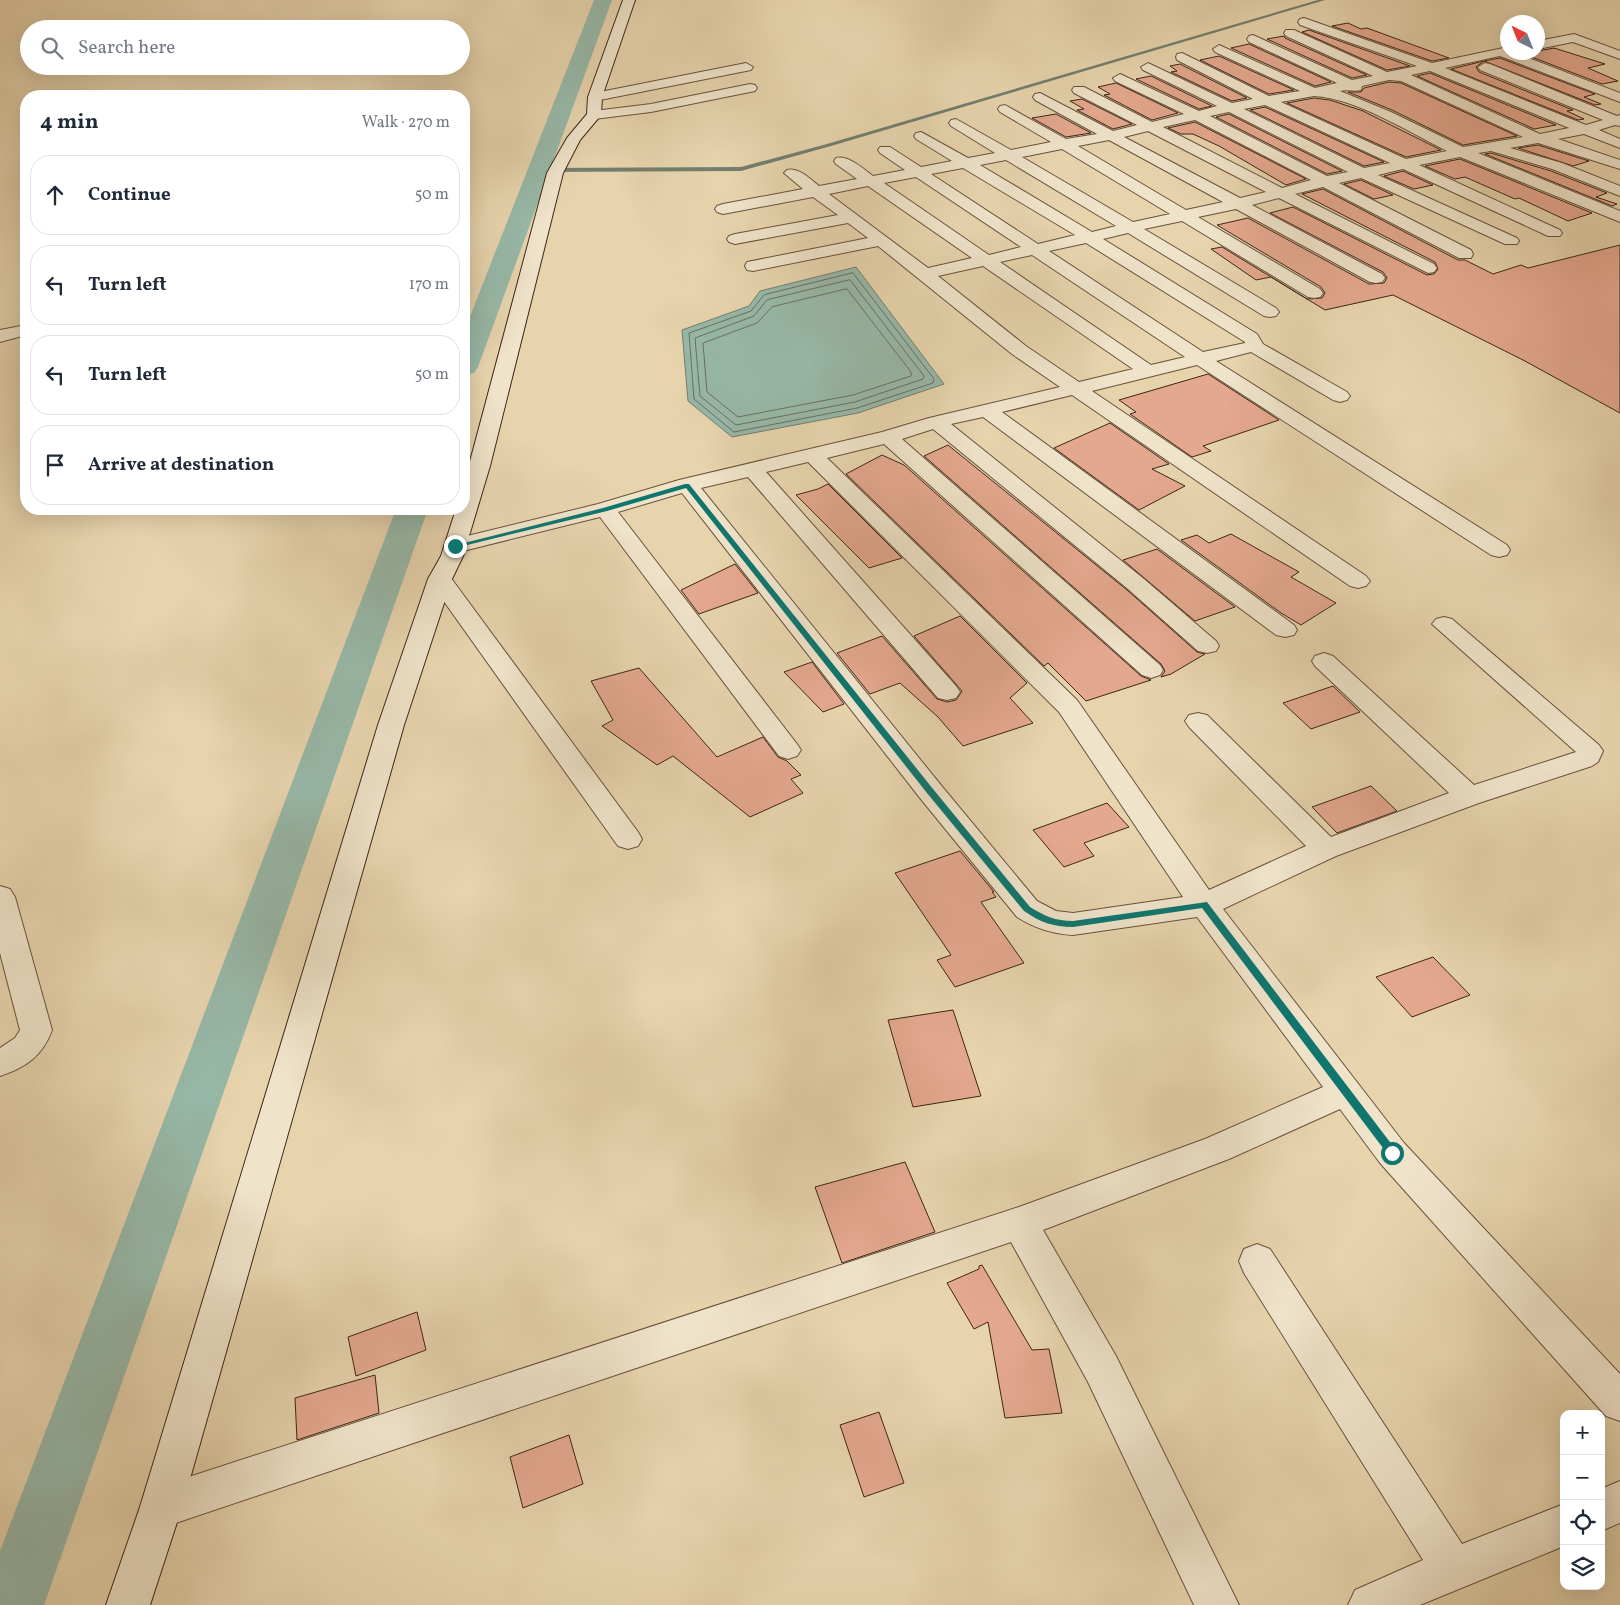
<!DOCTYPE html>
<html lang="en">
<head>
<meta charset="utf-8">
<style>
  :root { --surface:#fff; --page:#f2f2f3; --text:#1f2937; --muted:#747a83; --line:#e0e1e3 }
  body { margin:0; font-family:Vollkorn,serif; background:var(--page); color:var(--text) }
  .controls { position:absolute; right:15px; bottom:15px; display:grid; overflow:hidden; border-radius:10px; box-shadow:0 5px 20px #0002 }
  .controls button { width:45px; height:45px; display:grid; place-items:center; padding:0; border:0; border-bottom:1px solid var(--line); background:var(--surface); color:var(--text); font:25px sans-serif }
  .compass { position:absolute; left:1500px; top:15px; width:45px; height:45px; border-radius:50%; background:var(--surface); box-shadow:0 5px 20px #0002; rotate:317deg }
  .stop { position:absolute; width:15px; height:15px; margin:-11px; border:4px solid #0f766e; border-radius:50%; background:#fff }
  .stop.end { background:#0f766e; border-color:#fff; box-shadow:0 1px 5px #0008 }
  .list { margin:0; padding:0; list-style:none }
  h2 { display:flex; justify-content:space-between; align-items:center; height:65px; margin:0; padding:0 20px; font-size:21px }
  h2 small { font-size:16px; font-weight:400; color:var(--muted) }
  .list li { display:grid; grid-template-columns:32px 1fr auto; gap:15px; align-items:center; box-sizing:border-box; height:80px; margin:0 10px 10px; padding:0 10px; border:1px solid var(--line); border-radius:20px }
  .list b { display:block; font-size:19px; white-space:nowrap }
  .list em { font-size:16px; font-style:normal; color:var(--muted) }
  .icon { flex:none; width:28px; height:28px; fill:none; stroke:currentColor; stroke-width:2; stroke-linecap:round; stroke-linejoin:round }
  .map { position:relative; flex:none; width:1620px; height:1605px; overflow:hidden }
  .search { position:absolute; background:var(--surface); box-shadow:0 5px 20px #0002; left:20px; top:20px; width:450px; height:55px; display:flex; align-items:center; gap:12px; box-sizing:border-box; padding:0 18px; border-radius:28px; color:var(--muted); font-size:19px }
  .panel { position:absolute; background:var(--surface); box-shadow:0 5px 20px #0002; left:20px; top:90px; width:450px; height:425px; border-radius:20px }
  .map>svg:first-child { display:block }
  .water { fill:#97b8a8; stroke:#737e6e }
  .lines { fill:none; stroke-linecap:round; stroke-linejoin:round }
  .shore { stroke:#6a6f60; stroke-width:1 }
  .stream { fill:#737e6e; fill-rule:evenodd }
  .canal { fill:#97b8a8; fill-rule:evenodd }
  .building { fill:#e4a88e; stroke:#3d2617 }
  .street-casing { stroke:#68523c; stroke-width:2 }
  .secondary-casing { stroke:#3d2617; stroke-width:2 }
  .street { fill:#efe3ca; fill-rule:evenodd }
  .secondary { fill:#efe3ca; fill-rule:evenodd }
  .route { fill:#0f766e }
</style>
</head>
<body>
<div class="map">
<svg width="1620" height="1605" viewBox="0 0 1620 1605">
  <rect width="100%" height="100%" fill="#e7d4ad"/>
  <filter id="stains"><feTurbulence type="fractalNoise" baseFrequency=".004" numOctaves="4"/><feColorMatrix values="0 0 0 0 .2 0 0 0 0 .09 0 0 0 0 .02 0 0 0 .5 -.17"/></filter>
  <radialGradient id="worn" r=".72"><stop offset=".6" stop-color="#630" stop-opacity="0"/><stop offset="1" stop-color="#630" stop-opacity=".3"/></radialGradient>
  <!-- water -->
  <path class="water" d="M 856,267 L 944,384 L 858,413 L 732,437 L 688,401 L 682,330 L 749,306 L 760,291 Z"/>
  <g class="lines">
    <!-- shore -->
    <path class="shore" d="M 853,273 L 934,379 L 933,383 L 857,408 L 734,432 L 694,399 L 689,333 L 751,311 L 764,295 Z
      M 850,280 L 924,376 L 923,379 L 855,402 L 736,425 L 700,396 L 695,338 L 754,316 L 767,300 Z
      M 847,289 L 911,372 L 911,376 L 853,395 L 738,417 L 707,392 L 703,343 L 757,323 L 772,307 Z"/>
    <!-- stream -->
    <path class="stream" d="M 1318,0 L 1325,0 L 831,146 L 741,171 L 539,172 L 536,170 L 539,168 L 741,167 L 827,144 Z"/>
    <!-- canal -->
    <path class="canal" d="M 594,0 L 612,0 L 478,367 L 474,373 L 464,375 L 464,332 Z
      M 396,509 L 428,509 L 44,1605 L 0,1605 L 0,1551 Z"/>
  </g>
  <!-- building -->
  <path class="building" d="M 1348,23 L 1361,29 L 1367,28 L 1449,58 L 1432,61 L 1332,26 Z
    M 1309,30 L 1410,66 L 1387,70 L 1302,32 Z
    M 1284,36 L 1285,38 L 1367,75 L 1352,78 L 1267,39 Z
    M 1249,44 L 1331,82 L 1315,86 L 1231,48 Z
    M 1554,48 L 1605,64 L 1588,68 L 1618,81 L 1602,84 L 1521,53 L 1538,52 L 1538,51 Z
    M 1219,56 L 1294,90 L 1269,94 L 1200,60 Z
    M 1500,58 L 1595,94 L 1584,97 L 1601,104 L 1595,105 L 1484,61 Z
    M 1484,61 L 1476,67 L 1479,72 L 1573,110 L 1567,111 L 1584,119 L 1578,120 L 1451,69 Z
    M 1180,64 L 1247,98 L 1232,101 L 1171,72 L 1177,71 L 1170,66 Z
    M 1430,73 L 1556,125 L 1534,129 L 1417,76 Z
    M 1151,76 L 1212,106 L 1199,109 L 1136,79 Z
    M 1389,82 L 1401,83 L 1517,136 L 1463,145 L 1392,110 L 1348,92 L 1361,92 L 1364,88 Z
    M 1116,83 L 1178,113 L 1152,120 L 1104,95 L 1110,94 L 1098,87 Z
    M 1314,98 L 1330,100 L 1363,111 L 1441,150 L 1406,157 L 1287,103 Z
    M 1082,99 L 1132,124 L 1113,129 L 1077,110 L 1084,109 L 1070,101 Z
    M 1265,107 L 1384,162 L 1364,166 L 1250,110 Z
    M 1056,114 L 1091,133 L 1066,137 L 1032,118 Z
    M 1229,114 L 1342,171 L 1327,174 L 1216,117 Z
    M 1195,122 L 1306,179 L 1286,185 L 1219,146 L 1193,134 L 1181,134 L 1168,128 Z
    M 1538,145 L 1589,161 L 1573,166 L 1518,148 Z
    M 1491,153 L 1551,171 L 1607,193 L 1596,197 L 1617,204 L 1612,206 L 1485,154 Z
    M 1460,159 L 1592,213 L 1568,221 L 1519,198 L 1515,199 L 1465,177 L 1455,179 L 1425,166 Z
    M 1403,171 L 1433,185 L 1414,189 L 1384,176 Z
    M 1361,180 L 1393,195 L 1374,199 L 1344,184 Z
    M 1323,189 L 1458,260 L 1465,260 L 1493,274 L 1521,265 L 1528,268 L 1620,245 L 1620,413 L 1523,360 L 1393,295 L 1325,310 L 1271,277 L 1256,280 L 1211,249 L 1222,247 L 1307,299 L 1322,298 L 1325,293 L 1321,287 L 1217,225 L 1248,218 L 1369,284 L 1384,283 L 1387,278 L 1383,272 L 1270,213 L 1293,207 L 1427,275 L 1434,274 L 1438,269 L 1435,262 L 1302,194 Z
    M 1208,374 L 1279,420 L 1203,446 L 1211,451 L 1192,457 L 1130,414 L 1136,412 L 1119,400 Z
    M 1110,423 L 1169,464 L 1152,469 L 1185,486 L 1139,510 L 1054,448 Z
    M 948,445 L 1127,590 L 1197,652 L 1205,654 L 1171,674 L 1161,677 L 1165,671 L 1161,664 L 924,456 Z
    M 882,455 L 904,465 L 1141,676 L 1151,680 L 1086,701 L 1048,663 L 1044,666 L 846,474 Z
    M 828,484 L 902,558 L 869,568 L 796,495 L 818,489 Z
    M 1231,534 L 1299,572 L 1291,577 L 1336,603 L 1301,625 L 1281,613 L 1181,540 L 1197,535 L 1209,543 Z
    M 1157,549 L 1235,607 L 1195,621 L 1123,560 Z
    M 735,564 L 758,593 L 699,614 L 681,590 Z
    M 960,616 L 1027,683 L 1010,698 L 1033,723 L 963,746 L 938,717 L 900,683 L 870,694 L 837,653 L 882,636 L 937,699 L 947,702 L 956,700 L 962,691 L 914,636 Z
    M 812,662 L 844,704 L 823,712 L 784,672 Z
    M 639,668 L 717,757 L 763,737 L 778,757 L 787,761 L 801,775 L 791,779 L 803,793 L 750,817 L 673,756 L 657,765 L 602,726 L 613,720 L 591,681 Z
    M 1333,686 L 1360,712 L 1311,729 L 1283,703 Z
    M 1371,786 L 1397,811 L 1337,833 L 1312,807 Z
    M 1107,803 L 1129,827 L 1084,843 L 1094,856 L 1064,867 L 1033,830 Z
    M 960,851 L 994,892 L 992,892 L 996,897 L 981,902 L 1024,963 L 955,987 L 937,960 L 951,955 L 895,873 Z
    M 1433,957 L 1470,995 L 1412,1017 L 1376,977 Z
    M 953,1010 L 981,1096 L 913,1107 L 888,1020 Z
    M 905,1162 L 935,1232 L 842,1263 L 815,1187 Z
    M 982,1265 L 1032,1350 L 1049,1349 L 1062,1413 L 1005,1418 L 988,1322 L 974,1329 L 947,1283 L 979,1269 L 979,1266 Z
    M 417,1312 L 426,1350 L 356,1376 L 348,1337 Z
    M 375,1375 L 379,1413 L 297,1440 L 295,1398 Z
    M 879,1412 L 904,1483 L 864,1497 L 840,1425 Z
    M 569,1435 L 583,1484 L 523,1508 L 510,1457 Z"/>
  <g class="lines">
    <defs>
      <path id="street" d="M 1304,18 L 1432,63 L 1508,47 L 1508,52 L 1513,52 L 1620,93 L 1620,102 L 1500,56 L 1445,68 L 1586,125 L 1603,120 L 1480,70 L 1478,67 L 1485,63 L 1490,64 L 1617,116 L 1620,115 L 1620,126 L 1615,125 L 1599,130 L 1620,139 L 1620,148 L 1584,134 L 1558,139 L 1620,160 L 1620,169 L 1538,143 L 1510,148 L 1562,163 L 1620,186 L 1620,196 L 1552,169 L 1491,151 L 1478,153 L 1620,211 L 1620,222 L 1460,157 L 1419,165 L 1560,230 L 1562,233 L 1560,236 L 1548,236 L 1403,169 L 1378,175 L 1517,238 L 1519,241 L 1517,244 L 1505,244 L 1361,178 L 1339,183 L 1471,250 L 1473,254 L 1471,258 L 1459,258 L 1323,187 L 1295,194 L 1434,264 L 1437,268 L 1434,272 L 1428,273 L 1279,198 L 1252,205 L 1382,274 L 1385,278 L 1382,282 L 1376,283 L 1370,282 L 1236,209 L 1198,217 L 1320,289 L 1323,293 L 1320,297 L 1314,298 L 1308,297 L 1182,221 L 1144,229 L 1276,308 L 1279,312 L 1276,316 L 1270,317 L 1264,316 L 1128,233 L 1103,239 L 1257,334 L 1263,344 L 1347,392 L 1350,396 L 1347,400 L 1340,402 L 1333,400 L 1251,352 L 1216,361 L 1507,545 L 1510,550 L 1507,555 L 1499,557 L 1491,555 L 1197,365 L 1092,391 L 1366,576 L 1370,581 L 1366,586 L 1358,588 L 1350,586 L 1072,395 L 1002,412 L 1294,625 L 1297,630 L 1294,635 L 1285,637 L 1276,635 L 983,417 L 951,424 L 1144,579 L 1216,641 L 1219,646 L 1216,651 L 1207,653 L 1198,651 L 1128,589 L 933,429 L 902,439 L 1160,665 L 1163,670 L 1160,675 L 1151,678 L 1142,675 L 884,444 L 827,458 L 1077,700 L 1209,890 L 1306,846 L 1189,727 L 1185,721 L 1189,715 L 1198,713 L 1207,715 L 1331,837 L 1449,793 L 1315,666 L 1312,661 L 1315,656 L 1324,653 L 1333,656 L 1474,785 L 1576,752 L 1432,624 L 1436,619 L 1444,617 L 1452,619 L 1599,745 L 1603,751 L 1598,762 L 1592,766 L 1479,803 L 1336,856 L 1223,909 L 1404,1143 L 1620,1374 L 1620,1421 L 1606,1416 L 1380,1163 L 1340,1109 L 1229,1159 L 1043,1230 L 1116,1356 L 1239,1605 L 1194,1605 L 1088,1382 L 1011,1242 L 161,1528 L 146,1522 L 140,1507 L 146,1492 L 161,1486 L 1019,1207 L 1205,1139 L 1323,1087 L 1197,917 L 1073,935 C 1053,934 1034,928 1017,917 L 920,798 L 682,493 L 618,512 L 797,744 L 801,750 L 797,756 L 788,759 L 779,756 L 600,517 L 455,553 L 447,551 L 444,546 L 447,541 L 598,504 L 679,480 L 882,432 L 929,418 L 1060,387 L 1012,354 L 878,246 L 753,271 L 747,270 L 745,266 L 747,262 L 868,238 L 848,223 L 735,244 L 729,242 L 727,239 L 729,236 L 735,234 L 838,215 L 813,197 L 723,214 L 717,212 L 715,209 L 717,206 L 723,204 L 803,189 L 784,173 L 787,170 C 799,167 810,179 819,186 L 857,179 L 836,164 L 834,161 L 836,158 C 849,155 863,169 873,176 L 905,170 L 880,153 L 878,150 L 880,147 L 890,147 L 921,167 L 952,161 L 916,139 L 914,136 L 916,133 L 921,132 L 968,158 L 995,153 L 951,126 L 949,123 L 951,120 L 956,119 L 1011,150 L 1051,142 L 1000,112 L 998,109 L 1000,106 L 1005,105 L 1066,139 L 1097,134 L 1035,100 L 1033,97 L 1035,94 L 1040,93 L 1113,131 L 1137,125 L 1074,93 L 1072,90 L 1074,87 L 1084,87 L 1152,122 L 1184,114 L 1115,81 L 1113,78 L 1120,74 L 1199,111 L 1217,106 L 1143,70 L 1141,67 L 1148,63 L 1232,103 L 1253,99 L 1177,60 L 1176,57 L 1177,54 L 1182,53 L 1269,96 L 1300,91 L 1215,52 L 1213,49 L 1219,45 L 1315,88 L 1337,83 L 1249,42 L 1247,39 L 1249,36 L 1253,35 L 1352,80 L 1373,76 L 1286,36 L 1284,33 L 1286,30 L 1294,30 L 1387,72 L 1417,66 L 1300,25 L 1298,22 L 1300,19 ZM 1430,71 L 1569,128 L 1540,134 L 1411,75 ZM 1389,80 L 1401,81 L 1523,137 L 1463,147 L 1391,112 L 1340,91 C 1348,89 1354,92 1361,90 L 1362,86 ZM 1314,96 C 1355,98 1409,132 1447,151 L 1406,159 L 1281,102 ZM 1265,105 L 1390,163 L 1364,168 L 1244,109 ZM 1229,112 L 1348,172 L 1327,176 L 1210,116 ZM 1195,120 L 1311,180 L 1282,188 L 1163,127 ZM 1148,131 L 1266,192 L 1240,198 L 1124,137 ZM 1109,140 L 1223,202 L 1186,210 L 1078,146 ZM 1062,149 L 1170,214 L 1133,222 L 1022,157 ZM 1006,160 L 1116,226 L 1092,232 L 980,165 ZM 963,168 L 1075,235 L 1038,244 L 931,174 ZM 916,177 L 1021,247 L 989,255 L 884,183 ZM 868,186 L 972,258 L 928,268 L 829,194 ZM 1086,243 L 1245,342 L 1245,343 L 1203,352 L 1049,251 ZM 1032,255 L 1185,357 L 1151,365 L 1000,262 ZM 983,266 L 1133,369 L 1079,382 L 1026,346 L 938,276 ZM 808,462 L 1059,712 L 1183,897 L 1073,913 L 1056,911 L 1037,901 L 940,784 L 701,488 L 748,477 L 938,698 L 947,700 L 956,698 L 960,692 L 956,686 L 766,472 Z
        M 1574,34 L 1620,51 L 1620,59 L 1573,42 L 1538,49 L 1538,41 Z
        M 746,63 L 753,67 L 751,70 L 595,101 L 588,97 L 595,93 Z
        M 750,84 L 755,85 L 757,88 L 755,91 L 651,112 L 594,119 L 587,115 L 594,111 L 651,104 Z
        M 26,325 L 26,335 L 0,342 L 0,330 Z
        M 440,572 L 448,574 L 638,832 L 642,839 L 638,846 L 628,849 L 618,846 L 428,579 L 432,574 Z
        M 0,886 L 10,889 L 15,897 L 52,1030 C 43,1056 25,1068 0,1076 L 0,1048 L 15,1038 L 20,1030 L 0,953 Z
        M 1257,1244 L 1270,1249 L 1462,1544 L 1564,1504 L 1564,1546 L 1420,1605 L 1348,1605 L 1355,1590 L 1423,1560 L 1244,1273 L 1239,1261 L 1244,1249 Z
        M 1620,1481 L 1620,1523 L 1601,1531 L 1601,1489 Z"/>
      <path id="secondary" d="M 623,0 L 635,0 L 602,97 L 601,115 L 580,140 L 563,173 L 490,466 L 463,556 L 452,579 L 404,725 L 182,1507 L 150,1605 L 106,1605 L 140,1507 L 378,725 L 428,579 L 441,556 L 456,509 L 464,509 L 464,484 L 547,173 L 567,138 L 587,114 L 588,97 Z"/>
    </defs>
    <!-- street casing -->
    <use href="#street" class="street-casing"/>
    <!-- secondary casing -->
    <use href="#secondary" class="secondary-casing"/>
    <!-- street -->
    <use href="#street" class="street"/>
    <!-- secondary -->
    <use href="#secondary" class="secondary"/>
  </g>
  <!-- route -->
  <path class="route" d="M 685,484 L 689,484 L 933,789 L 1030,907 C 1045,916 1055,921 1073,921 L 1207,902 L 1396,1150 L 1396,1156 L 1389,1156 L 1202,908 L 1073,927 C 1053,927 1040,922 1024,911 L 927,793 L 686,488 L 607,511 L 455,548 L 452,546 L 603,508 Z"/>
  <rect width="100%" height="100%" filter="url(#stains)"/>
  <rect width="100%" height="100%" fill="url(#worn)"/>
</svg>
<div class="controls">
<button>+</button>
<button>−</button>
<button><svg class="icon" aria-label="locate" viewBox="0 0 24 24"><circle cx="12" cy="12" r="6"/><path d="M12 2v4M12 18v4M2 12h4M18 12h4"/></svg></button>
<button><svg class="icon" aria-label="layers" viewBox="0 0 24 24"><path d="M12 4l9 5-9 5-9-5zM3 14l9 5 9-5"/></svg></button>
</div>
<svg class="compass" viewBox="-18 -18 36 36"><path d="M0-13l5 13h-10z" fill="#e53935"/><path d="M0 13l5-13h-10z" fill="#747a83"/></svg>
<div class="stop" style="left:1392px;top:1153px"></div>
<div class="stop end" style="left:455px;top:546px"></div>
<div class="search"><svg class="icon" aria-label="search" viewBox="0 0 24 24"><circle cx="10" cy="10" r="6"/><path d="M15 15l6 6"/></svg>Search here</div>
<section class="panel">
<h2>4 min<small>Walk · 270 m</small></h2>
<ul class="list">
<li><svg class="icon" aria-label="ahead" viewBox="0 0 24 24"><path d="M12 20V5M6 11l6-6 6 6"/></svg><div><b>Continue</b></div><em>50 m</em></li>
<li><svg class="icon" aria-label="left" viewBox="0 0 24 24"><path d="M17 20v-9H6M10 6l-5 5 5 5"/></svg><div><b>Turn left</b></div><em>170 m</em></li>
<li><svg class="icon" aria-label="left" viewBox="0 0 24 24"><path d="M17 20v-9H6M10 6l-5 5 5 5"/></svg><div><b>Turn left</b></div><em>50 m</em></li>
<li><svg class="icon" aria-label="arrive" viewBox="0 0 24 24"><path d="M6 21V4h12l-3 4 3 4H6"/></svg><div><b>Arrive at destination</b></div></li>
</ul>
</section>
</div>
</body>
</html>
